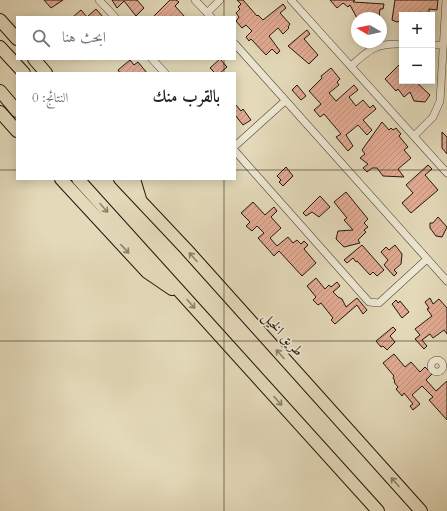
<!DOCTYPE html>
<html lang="ar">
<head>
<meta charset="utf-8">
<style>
  :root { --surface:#fff; --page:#f2f2f2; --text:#202124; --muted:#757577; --line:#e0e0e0 }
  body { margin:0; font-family:Cardo,Amiri,serif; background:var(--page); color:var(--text); direction:rtl }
  .controls { position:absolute; right:12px; top:12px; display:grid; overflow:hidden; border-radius:0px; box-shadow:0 2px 10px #0003 }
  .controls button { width:36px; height:36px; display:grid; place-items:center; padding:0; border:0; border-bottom:1px solid var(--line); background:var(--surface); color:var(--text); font:20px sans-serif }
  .compass { position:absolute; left:351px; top:12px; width:36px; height:36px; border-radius:50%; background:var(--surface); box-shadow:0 2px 10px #0003; rotate:279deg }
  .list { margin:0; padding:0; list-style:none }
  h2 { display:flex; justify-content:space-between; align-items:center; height:52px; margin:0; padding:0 16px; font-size:17px }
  h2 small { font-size:13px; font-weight:400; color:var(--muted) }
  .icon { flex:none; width:22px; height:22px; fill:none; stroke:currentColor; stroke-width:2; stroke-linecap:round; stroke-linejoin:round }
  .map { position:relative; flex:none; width:447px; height:511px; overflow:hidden; direction:ltr }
  .search { position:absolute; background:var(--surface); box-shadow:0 2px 10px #0003; left:16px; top:16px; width:220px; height:44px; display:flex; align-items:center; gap:10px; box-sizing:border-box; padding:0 14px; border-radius:0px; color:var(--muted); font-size:15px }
  .panel { position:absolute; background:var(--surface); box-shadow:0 2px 10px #0003; left:16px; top:72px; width:220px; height:108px; border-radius:0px; direction:rtl }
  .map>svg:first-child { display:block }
  .building { fill:url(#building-hatch); stroke:#20160e }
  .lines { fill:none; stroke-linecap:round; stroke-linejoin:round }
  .minor-casing { stroke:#514739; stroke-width:8 }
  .motorway-casing { stroke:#20160e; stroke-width:14 }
  .minor { stroke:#ede7d2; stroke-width:7 }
  .motorway { stroke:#e4daba; stroke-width:12 }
  .oneway { stroke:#8c826d }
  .grid { fill:none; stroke:#20160e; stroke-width:1; stroke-opacity:0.55 }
  .labels { text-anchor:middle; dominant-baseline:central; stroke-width:3.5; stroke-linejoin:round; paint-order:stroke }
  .street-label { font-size:14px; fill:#20160e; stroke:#ede7d2 }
</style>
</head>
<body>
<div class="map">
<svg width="447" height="511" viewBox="0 0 447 511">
  <defs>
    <pattern id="building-hatch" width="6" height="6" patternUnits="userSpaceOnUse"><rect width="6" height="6" fill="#e4ac95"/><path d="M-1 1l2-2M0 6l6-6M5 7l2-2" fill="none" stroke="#c3937f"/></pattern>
  </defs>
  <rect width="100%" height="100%" fill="#e4daba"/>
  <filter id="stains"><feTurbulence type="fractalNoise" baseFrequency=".005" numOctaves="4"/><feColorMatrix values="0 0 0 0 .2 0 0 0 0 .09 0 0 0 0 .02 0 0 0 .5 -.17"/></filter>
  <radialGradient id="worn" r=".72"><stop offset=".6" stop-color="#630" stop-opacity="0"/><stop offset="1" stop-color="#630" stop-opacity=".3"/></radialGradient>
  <!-- building -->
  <path class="building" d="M 44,0 L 63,0 L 51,8 Z
    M 112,0 L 137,0 L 144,8 L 136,16 L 124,1 L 117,8 Z
    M 170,0 L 176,0 L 179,2 L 175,6 L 185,17 L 153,17 Z
    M 237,0 L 243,0 L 257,16 L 258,15 L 263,20 L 283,4 L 286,8 L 280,13 L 290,24 L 288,27 L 289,28 L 283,34 L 278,28 L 269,36 L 280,51 L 277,54 L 272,49 L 266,55 L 251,39 L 249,41 L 246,37 L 252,31 L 246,25 L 242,28 L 236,21 L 239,17 L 236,13 L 240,9 L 238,7 L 241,4 Z
    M 330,0 L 355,0 L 353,2 L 384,4 L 383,9 L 380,9 L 379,18 L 357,18 L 350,5 L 348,7 L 343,3 L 337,8 Z
    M 395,0 L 438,0 L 437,10 L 429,9 L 429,14 L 419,12 L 419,15 L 402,15 L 402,20 L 397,22 L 392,20 Z
    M 96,9 L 103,17 L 73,17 L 81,10 L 87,17 Z
    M 307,30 L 310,34 L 304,39 L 318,55 L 309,64 L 288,46 Z
    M 220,59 L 227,67 L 220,73 L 215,73 L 210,68 Z
    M 130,60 L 134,65 L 138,62 L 147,73 L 120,73 L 118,70 Z
    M 402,62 L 402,81 L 415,81 L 430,95 L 425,102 L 414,101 L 410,92 L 404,97 L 398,89 L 396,91 L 385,79 Z
    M 331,68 L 340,79 L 337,82 L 339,85 L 329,93 L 336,101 L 354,85 L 358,90 L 349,97 L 356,106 L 363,100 L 370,108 L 373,105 L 376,109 L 363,120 L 372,130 L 367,135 L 358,125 L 346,135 L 353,146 L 348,151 L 336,137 L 341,134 L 324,114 L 320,117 L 314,110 L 321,104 L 309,91 L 322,78 L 321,76 Z
    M 297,85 L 306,96 L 301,100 L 292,90 Z
    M 235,104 L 241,111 L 243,109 L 251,120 L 243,125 L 235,115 Z
    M 382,122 L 389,130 L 391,128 L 393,130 L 396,128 L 401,134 L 399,136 L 408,147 L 404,150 L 411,158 L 398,169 L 404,177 L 383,176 L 377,168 L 372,168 L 367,172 L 363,168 L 368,164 L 360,158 L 365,154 L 362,150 Z
    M 442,132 L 447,137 L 447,154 L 442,148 Z
    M 428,165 L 432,169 L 425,175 L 438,190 L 411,213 L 402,203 L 413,193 L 406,185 Z
    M 286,167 L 293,176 L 283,186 L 279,182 L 281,180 L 277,176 Z
    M 346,192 L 368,219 L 364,223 L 368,227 L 364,230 L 366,232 L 358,240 L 360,243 L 344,247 L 336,239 L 338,231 L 353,230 L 344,220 L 347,218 L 334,202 Z
    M 320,196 L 330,207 L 319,217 L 312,212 L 306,216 L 303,213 Z
    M 253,202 L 265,215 L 274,207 L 277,211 L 271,217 L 281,228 L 270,238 L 277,246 L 288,237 L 293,243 L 297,240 L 301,244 L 304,241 L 308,245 L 304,249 L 316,263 L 302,276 L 279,251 L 274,256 L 267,248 L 258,238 L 264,233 L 257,226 L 252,231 L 246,226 L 250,222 L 241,213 Z
    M 438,217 L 447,227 L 442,237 L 436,236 L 430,228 L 430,223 L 433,223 Z
    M 362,245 L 384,270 L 377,276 L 373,272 L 370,275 L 357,261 L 356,262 L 353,258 L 347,263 L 344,260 Z
    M 395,245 L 402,254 L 401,264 L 394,270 L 397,273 L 394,276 L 384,265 L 388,260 L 381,252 L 386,247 L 389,250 Z
    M 316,278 L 325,289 L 329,285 L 331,287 L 337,282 L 340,286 L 333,292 L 338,297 L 342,299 L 346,307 L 357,298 L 367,310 L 363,314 L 357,305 L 335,324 L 331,320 L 333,318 L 321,303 L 318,305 L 313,300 L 316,297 L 307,286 Z
    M 430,298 L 433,304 L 439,299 L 447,308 L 447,334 L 444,330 L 433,338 L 430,334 L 422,340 L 427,346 L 424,349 L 415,339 L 420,335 L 415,329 L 432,316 L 427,309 L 429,308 L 425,302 Z
    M 396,300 L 398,303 L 400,301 L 409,312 L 402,318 L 392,304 Z
    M 393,327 L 396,330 L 390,336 L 395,342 L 387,350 L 383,346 L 381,347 L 376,341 Z
    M 394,354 L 405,367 L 411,362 L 420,372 L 425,367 L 432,374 L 426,380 L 436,391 L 447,381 L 447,420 L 429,400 L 433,397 L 422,386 L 412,395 L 420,404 L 413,410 L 410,406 L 413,404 L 404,393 L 402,396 L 396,389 L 398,387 L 394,382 L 395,381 L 393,378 L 394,376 L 383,363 Z"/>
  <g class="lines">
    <defs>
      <path id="minor" d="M 99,0 L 115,17
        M 195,0 L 211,17
        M 291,0 L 447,173
        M 207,13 L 220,0
        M 235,44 L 447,281
        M 432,45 L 442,45
        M 152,59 L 165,73
        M 351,66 C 370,49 376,43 402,44
        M 414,136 L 433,117 L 440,101 L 446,0
        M 235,146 L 285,101
        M 235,151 L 369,302 L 379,303 L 427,259
        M431 366a6 6 0 1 1 12 0a6 6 0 1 1-12 0Z"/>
      <path id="motorway" d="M 0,20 L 17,39
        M 0,47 L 24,73
        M 34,59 L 46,73
        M 0,91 L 17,111
        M 0,112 L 17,131
        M 61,179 L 147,272 L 172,289
        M 78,179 L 378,511
        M 120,179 L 186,249 L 421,511
        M 134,179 L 140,199"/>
    </defs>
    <!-- minor casing -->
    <use href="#minor" class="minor-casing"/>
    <!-- motorway casing -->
    <use href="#motorway" class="motorway-casing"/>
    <!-- minor -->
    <use href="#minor" class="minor"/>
    <!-- motorway -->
    <use href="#motorway" class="motorway"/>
  </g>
  <!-- one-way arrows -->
  <defs><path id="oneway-shaft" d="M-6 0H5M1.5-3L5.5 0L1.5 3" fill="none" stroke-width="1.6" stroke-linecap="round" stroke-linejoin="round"/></defs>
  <g class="oneway">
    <use href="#oneway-shaft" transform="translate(104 208) rotate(48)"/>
    <use href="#oneway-shaft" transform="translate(125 249) rotate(47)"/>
    <use href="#oneway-shaft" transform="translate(193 257) rotate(-132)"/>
    <use href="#oneway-shaft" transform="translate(191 304) rotate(48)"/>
    <use href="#oneway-shaft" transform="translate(280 354) rotate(-132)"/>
    <use href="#oneway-shaft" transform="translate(278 401) rotate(48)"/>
    <use href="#oneway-shaft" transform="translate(395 482) rotate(-132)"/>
  </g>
  <!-- grid -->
  <path class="grid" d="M 224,0 L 224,17M 224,59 L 224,73M 0,170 L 17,170M 235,170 L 447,170M 224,179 L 224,511M 0,341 L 447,341"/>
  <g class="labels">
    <!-- street labels -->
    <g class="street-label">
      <text transform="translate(283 334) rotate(48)">طريق الخيل</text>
    </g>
  </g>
  <rect width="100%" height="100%" filter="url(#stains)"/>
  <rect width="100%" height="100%" fill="url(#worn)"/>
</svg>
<div class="controls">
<button>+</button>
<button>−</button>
</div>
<svg class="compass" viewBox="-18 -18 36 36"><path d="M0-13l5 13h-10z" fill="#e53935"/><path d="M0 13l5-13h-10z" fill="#757577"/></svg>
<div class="search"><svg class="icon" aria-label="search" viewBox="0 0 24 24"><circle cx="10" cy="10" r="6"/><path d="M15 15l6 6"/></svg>ابحث هنا</div>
<section class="panel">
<h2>بالقرب منك<small>النتائج: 0</small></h2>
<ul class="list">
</ul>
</section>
</div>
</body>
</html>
